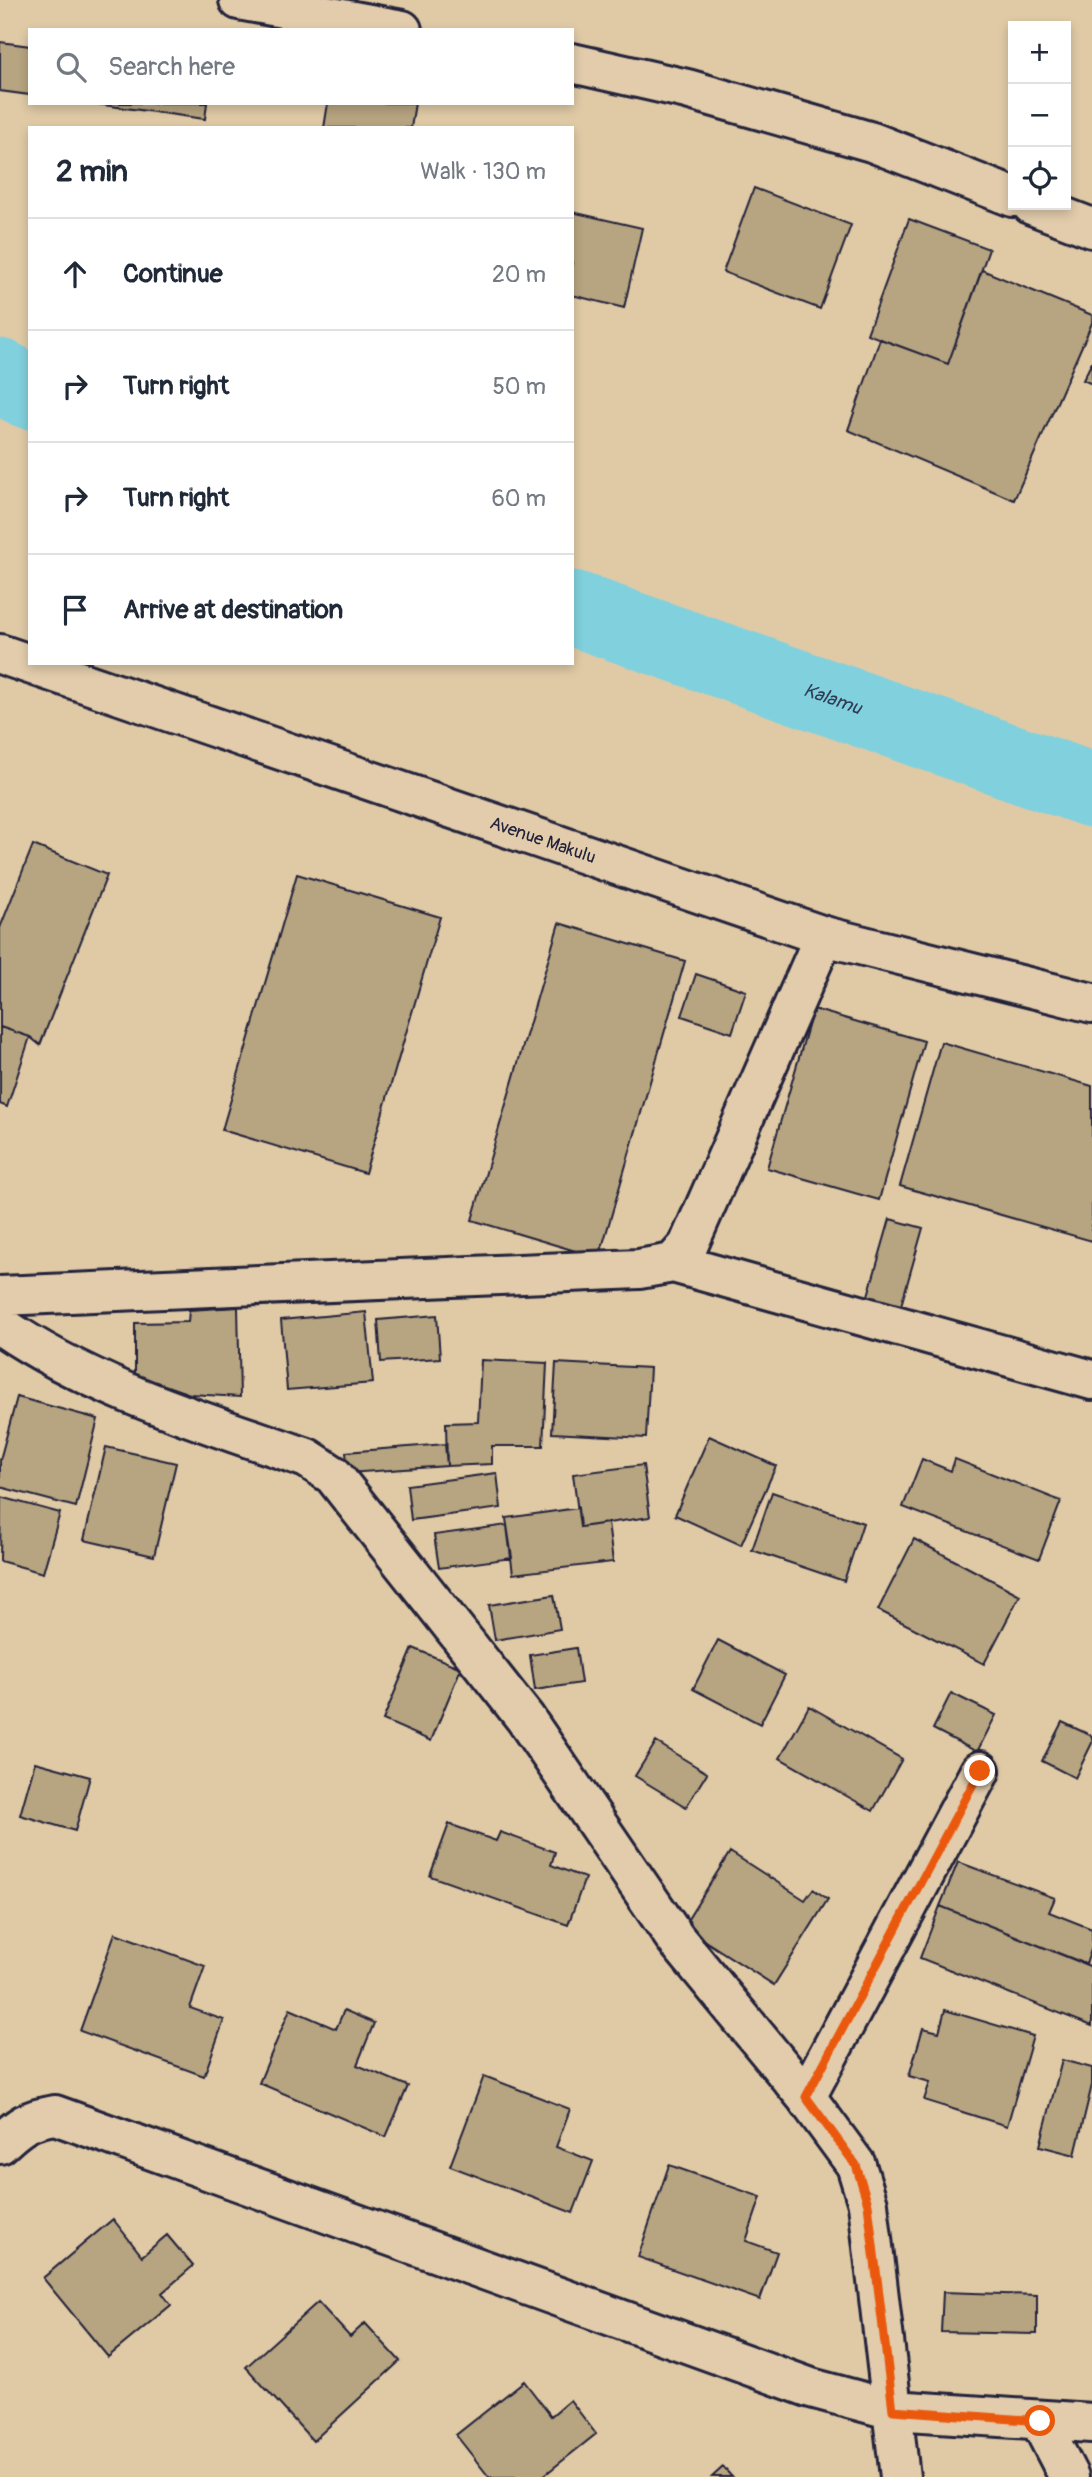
<!DOCTYPE html>
<html lang="en">
<head>
<meta charset="utf-8">
<style>
  :root { --surface:#fff; --page:#f6f6f7; --text:#1f2937; --muted:#747a83; --line:#e0e1e3 }
  body { margin:0; font-family:Pangolin,sans-serif; background:var(--page); color:var(--text) }
  .controls { position:absolute; right:21px; top:21px; display:grid; overflow:hidden; border-radius:0px; box-shadow:0 4px 10px #0003 }
  .controls button { width:63px; height:63px; display:grid; place-items:center; padding:0; border:0; border-bottom:2px solid var(--line); background:var(--surface); color:var(--text); font:35px sans-serif }
  .stop { position:absolute; width:21px; height:21px; margin:-16px; border:5px solid #ea580c; border-radius:50%; background:#fff }
  .stop.end { background:#ea580c; border-color:#fff; box-shadow:0 2px 7px #0008 }
  .list { margin:0; padding:0; list-style:none }
  h2 { display:flex; justify-content:space-between; align-items:center; height:91px; margin:0; padding:0 28px; font-size:30px }
  h2 small { font-size:23px; font-weight:400; color:var(--muted) }
  .list li { display:grid; grid-template-columns:46px 1fr auto; gap:21px; align-items:center; box-sizing:border-box; height:112px; padding:0 28px; border-top:2px solid var(--line) }
  .list b { display:block; font-size:26px; white-space:nowrap }
  .list em { font-size:23px; font-style:normal; color:var(--muted) }
  .icon { flex:none; width:38px; height:38px; fill:none; stroke:currentColor; stroke-width:2; stroke-linecap:round; stroke-linejoin:round }
  .map { position:relative; flex:none; width:1092px; height:2477px; overflow:hidden }
  .search { position:absolute; background:var(--surface); box-shadow:0 4px 10px #0003; left:28px; top:28px; width:546px; height:77px; display:flex; align-items:center; gap:18px; box-sizing:border-box; padding:0 24px; border-radius:0px; color:var(--muted); font-size:26px }
  .panel { position:absolute; background:var(--surface); box-shadow:0 4px 10px #0003; left:28px; top:126px; width:546px; height:539px; border-radius:0px }
  .map>svg:first-child { display:block }
  .lines { fill:none; stroke-linecap:round; stroke-linejoin:round }
  .river { stroke:#81d0dd; stroke-width:75 }
  .building { fill:#b7a480; stroke:#22223b; stroke-width:2 }
  .street-casing { stroke:#22223b; stroke-width:44 }
  .secondary-casing { stroke:#22223b; stroke-width:44 }
  .highway-casing { stroke:#22223b; stroke-width:44 }
  .street { stroke:#e2ccac; stroke-width:38 }
  .secondary { stroke:#e2ccac; stroke-width:38 }
  .highway { stroke:#e2ccac; stroke-width:38 }
  .route { stroke:#ea580c; stroke-width:9 }
  .labels { text-anchor:middle; dominant-baseline:central; stroke-width:6; stroke-linejoin:round; paint-order:stroke }
  .street-label { font-size:18px; fill:#22223b; stroke:#e2ccac }
  .water-label { font-size:19px; font-style:italic; fill:#303c53; stroke:#e2ccac }
</style>
</head>
<body>
<div class="map">
<svg width="1092" height="2477" viewBox="0 0 1092 2477">
  <rect width="100%" height="100%" fill="#e0caa6"/>
  <filter id="ink" filterUnits="userSpaceOnUse"><feTurbulence type="fractalNoise" baseFrequency=".0143" numOctaves="2"/><feDisplacementMap in="SourceGraphic" scale="14" xChannelSelector="R" yChannelSelector="G"/><feConvolveMatrix kernelMatrix="1 2 1 2 8 2 1 2 1" color-interpolation-filters="sRGB"/></filter>
  <g filter="url(#ink)">
    <g class="lines">
      <!-- river -->
      <g class="river">
        <path d="M 0,376 L 30,392"/>
        <path id="s1" d="M 572,608 L 1092,790"/>
      </g>
    </g>
    <!-- building -->
    <path class="building" d="M 0,42 L 30,46 L 30,95 L 0,91 Z
      M 89,103 L 207,103 L 205,119 Z
      M 328,103 L 415,103 L 411,128 L 324,128 Z
      M 754,188 L 851,225 L 820,309 L 723,272 Z
      M 572,212 L 642,228 L 624,308 L 572,295 Z
      M 909,219 L 989,249 L 948,364 L 867,334 Z
      M 982,270 L 1092,315 L 1092,323 L 1014,500 L 848,430 L 880,339 L 948,364 Z
      M 1092,362 L 1092,384 L 1083,380 Z
      M 33,845 L 107,875 L 40,1045 L 30,1037 L 0,1027 L 0,928 Z
      M 297,874 L 440,917 L 365,1173 L 222,1130 Z
      M 559,923 L 685,961 L 599,1258 L 472,1220 Z
      M 696,974 L 746,991 L 732,1033 L 682,1016 Z
      M 813,1009 L 924,1041 L 879,1200 L 767,1168 Z
      M 0,1027 L 30,1037 L 7,1107 L 0,1104 Z
      M 941,1042 L 1092,1086 L 1092,1241 L 900,1186 Z
      M 890,1219 L 923,1228 L 900,1309 L 867,1299 Z
      M 238,1307 L 240,1397 L 190,1394 L 135,1375 L 135,1323 L 188,1322 L 189,1310 Z
      M 366,1312 L 373,1383 L 287,1390 L 281,1320 Z
      M 437,1315 L 440,1358 L 381,1362 L 378,1320 Z
      M 481,1360 L 547,1363 L 543,1446 L 492,1446 L 492,1464 L 447,1466 L 446,1423 L 478,1422 Z
      M 556,1363 L 650,1368 L 646,1438 L 552,1433 Z
      M 17,1397 L 98,1419 L 76,1507 L 0,1487 L 0,1460 Z
      M 709,1436 L 776,1466 L 741,1545 L 675,1515 Z
      M 445,1444 L 447,1466 L 348,1473 L 346,1452 Z
      M 106,1447 L 176,1463 L 154,1556 L 84,1540 Z
      M 922,1459 L 951,1471 L 955,1459 L 1061,1501 L 1039,1559 L 903,1507 Z
      M 643,1465 L 650,1517 L 580,1527 L 573,1474 Z
      M 497,1473 L 501,1508 L 411,1520 L 407,1485 Z
      M 772,1492 L 863,1523 L 844,1581 L 752,1550 Z
      M 1,1497 L 60,1513 L 43,1573 L 0,1561 Z
      M 578,1508 L 580,1527 L 608,1523 L 613,1562 L 513,1574 L 506,1518 Z
      M 507,1525 L 512,1558 L 439,1568 L 434,1535 Z
      M 914,1539 L 1020,1595 L 984,1664 L 878,1610 Z
      M 554,1595 L 560,1629 L 495,1640 L 489,1605 Z
      M 718,1640 L 785,1675 L 760,1724 L 693,1689 Z
      M 413,1648 L 461,1668 L 431,1741 L 383,1720 Z
      M 576,1648 L 581,1683 L 535,1690 L 530,1655 Z
      M 951,1693 L 996,1715 L 977,1752 L 933,1729 Z
      M 809,1706 L 902,1759 L 873,1811 L 780,1758 Z
      M 1062,1722 L 1092,1736 L 1092,1743 L 1075,1778 L 1042,1761 Z
      M 656,1742 L 707,1773 L 686,1807 L 635,1776 Z
      M 35,1762 L 90,1777 L 75,1831 L 20,1815 Z
      M 449,1824 L 496,1841 L 500,1832 L 555,1852 L 551,1865 L 585,1878 L 568,1925 L 430,1876 Z
      M 730,1852 L 805,1900 L 813,1889 L 828,1899 L 774,1985 L 683,1927 Z
      M 958,1862 L 1055,1898 L 1049,1912 L 1092,1929 L 1092,1947 L 1086,1964 L 940,1906 Z
      M 940,1906 L 1092,1967 L 1092,2026 L 920,1958 Z
      M 115,1933 L 205,1966 L 190,2008 L 224,2020 L 204,2076 L 80,2031 Z
      M 290,2009 L 336,2029 L 344,2010 L 374,2023 L 357,2065 L 408,2086 L 386,2137 L 259,2083 Z
      M 945,2010 L 1033,2036 L 1007,2126 L 924,2100 L 930,2082 L 909,2076 L 923,2028 L 939,2032 Z
      M 1062,2060 L 1092,2068 L 1092,2085 L 1075,2155 L 1040,2146 Z
      M 484,2076 L 570,2109 L 556,2147 L 593,2161 L 573,2213 L 450,2166 Z
      M 669,2165 L 761,2197 L 746,2241 L 777,2252 L 760,2300 L 638,2257 Z
      M 113,2219 L 142,2256 L 167,2235 L 193,2266 L 162,2293 L 171,2305 L 108,2357 L 43,2278 Z
      M 943,2292 L 1037,2295 L 1037,2334 L 941,2332 Z
      M 318,2302 L 350,2337 L 365,2323 L 400,2361 L 313,2441 L 246,2367 Z
      M 524,2381 L 551,2416 L 570,2400 L 596,2434 L 542,2477 L 489,2477 L 456,2435 Z
      M 723,2467 L 732,2477 L 712,2477 Z"/>
    <g class="lines">
      <defs>
        <path id="street" d="M 673,1263 L 1092,1380
          M 0,1296 L 639,1269 L 673,1263 L 688,1246 L 824,936
          M 0,1325 C 93,1389 202,1421 307,1458 L 333,1475 L 525,1718 L 675,1938 L 806,2097 L 856,2165 L 868,2204 L 900,2477
          M 806,2097 L 980,1771
          M 0,2144 C 19,2126 28,2119 55,2115 L 811,2388 L 893,2410 L 1092,2423
          M 1040,2421 L 1069,2477"/>
        <g id="secondary">
          <path id="s2" d="M 0,654 L 824,936 L 1092,1003"/>
        </g>
        <path id="highway" d="M 239,0 L 402,30
          M 572,63 L 687,89 L 872,142 L 1013,197
          M 1032,205 L 1092,228"/>
      </defs>
      <!-- street casing -->
      <use href="#street" class="street-casing"/>
      <!-- secondary casing -->
      <use href="#secondary" class="secondary-casing"/>
      <!-- highway casing -->
      <use href="#highway" class="highway-casing"/>
      <!-- street -->
      <use href="#street" class="street"/>
      <!-- secondary -->
      <use href="#secondary" class="secondary"/>
      <!-- highway -->
      <use href="#highway" class="highway"/>
    </g>
  </g>
  <g class="lines" filter="url(#ink)">
    <!-- route -->
    <path class="route" d="M 980,1771 L 806,2097 L 856,2165 L 868,2204 L 893,2410 L 1040,2421"/>
  </g>
  <g class="labels">
    <!-- street labels -->
    <g class="street-label">
      <text stroke="none"><textPath href="#s2" startOffset="574">Avenue Makulu</textPath></text>
    </g>
    <!-- water labels -->
    <g class="water-label">
      <text stroke="none"><textPath href="#s1" startOffset="276">Kalamu</textPath></text>
    </g>
  </g>
</svg>
<div class="controls">
<button>+</button>
<button>−</button>
<button><svg class="icon" aria-label="locate" viewBox="0 0 24 24"><circle cx="12" cy="12" r="6"/><path d="M12 2v4M12 18v4M2 12h4M18 12h4"/></svg></button>
</div>
<div class="stop" style="left:1040px;top:2421px"></div>
<div class="stop end" style="left:980px;top:1771px"></div>
<div class="search"><svg class="icon" aria-label="search" viewBox="0 0 24 24"><circle cx="10" cy="10" r="6"/><path d="M15 15l6 6"/></svg>Search here</div>
<section class="panel">
<h2>2 min<small>Walk · 130 m</small></h2>
<ul class="list">
<li><svg class="icon" aria-label="ahead" viewBox="0 0 24 24"><path d="M12 20V5M6 11l6-6 6 6"/></svg><div><b>Continue</b></div><em>20 m</em></li>
<li><svg class="icon" aria-label="right" viewBox="0 0 24 24"><path d="M7 20v-9h11M14 6l5 5-5 5"/></svg><div><b>Turn right</b></div><em>50 m</em></li>
<li><svg class="icon" aria-label="right" viewBox="0 0 24 24"><path d="M7 20v-9h11M14 6l5 5-5 5"/></svg><div><b>Turn right</b></div><em>60 m</em></li>
<li><svg class="icon" aria-label="arrive" viewBox="0 0 24 24"><path d="M6 21V4h12l-3 4 3 4H6"/></svg><div><b>Arrive at destination</b></div></li>
</ul>
</section>
</div>
</body>
</html>
